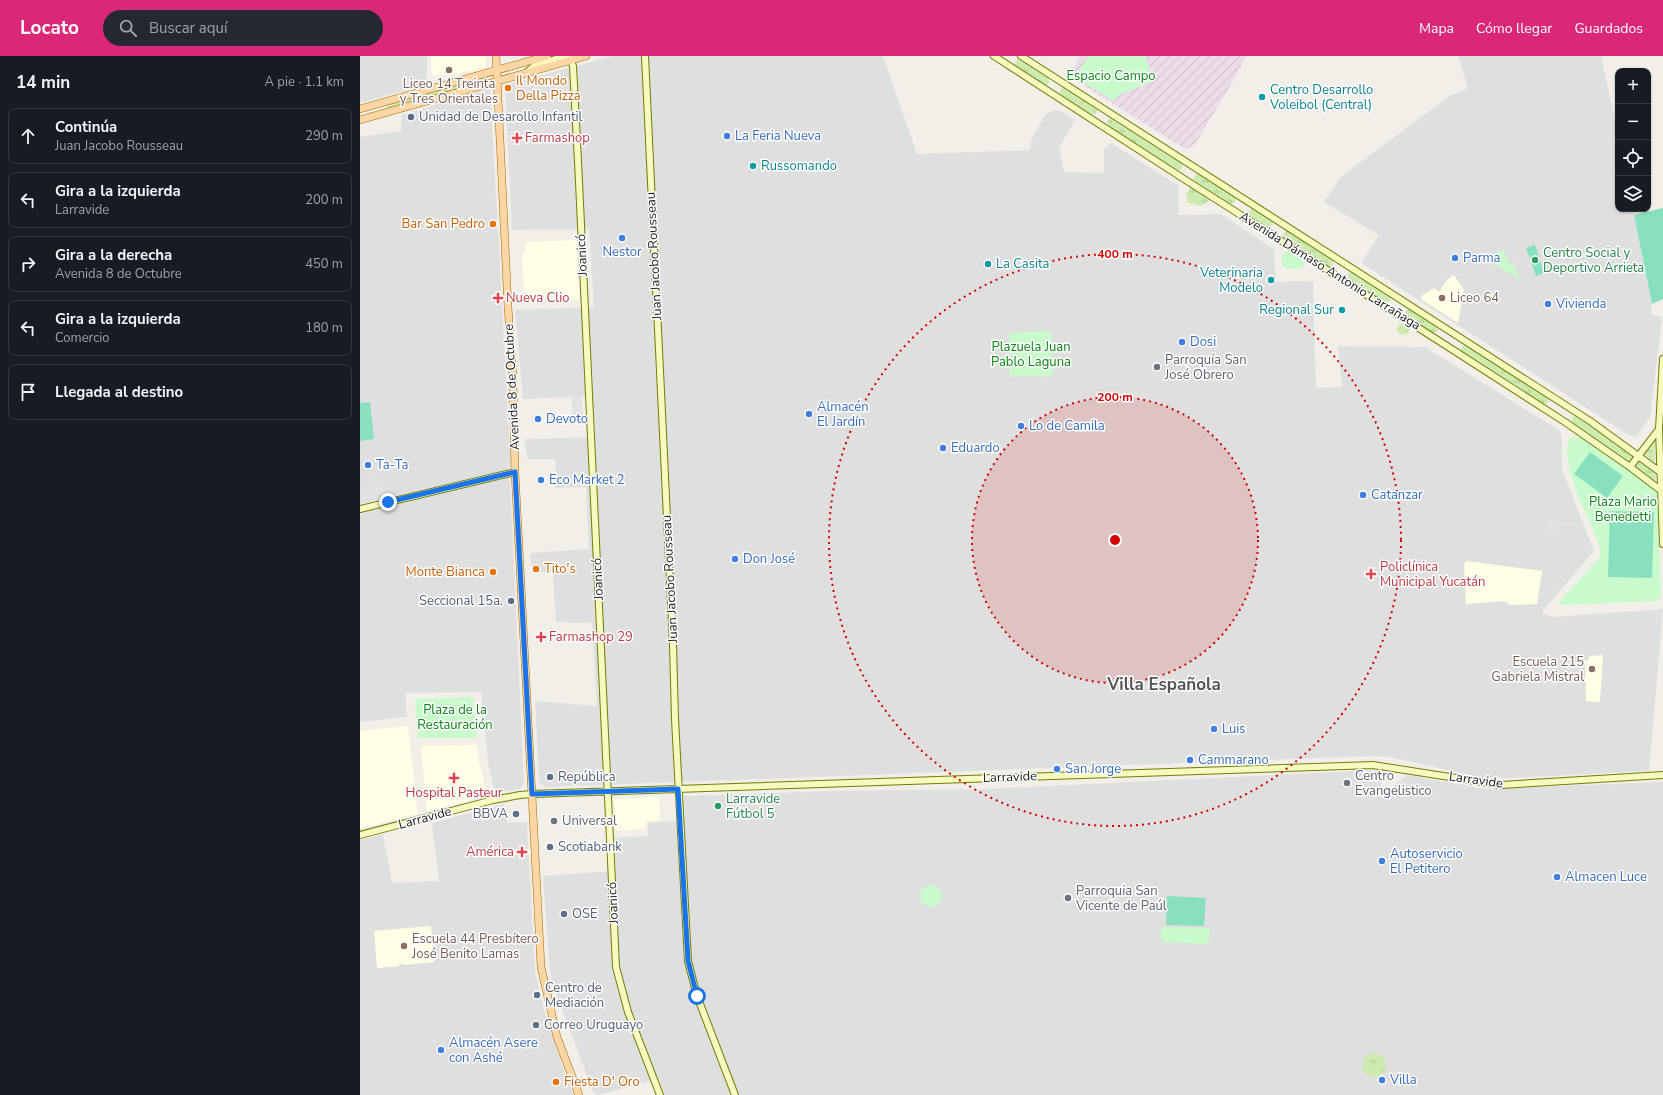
<!DOCTYPE html>
<html lang="es">
<head>
<meta charset="utf-8">
<style>
  :root { --surface:#171b24; --page:#242831; --text:#f1f3f6; --muted:#9ea1a6; --line:#363941; --accent:#db2777 }
  body { margin:0; font-family:"Nunito Sans",sans-serif; background:var(--page); color:var(--text) }
  .controls { position:absolute; right:12px; top:12px; display:grid; overflow:hidden; border-radius:8px; box-shadow:0 1px 3px #0004 }
  .controls button { width:36px; height:36px; display:grid; place-items:center; padding:0; border:0; border-bottom:1px solid var(--line); background:var(--surface); color:var(--text); font:20px sans-serif }
  .stop { position:absolute; width:12px; height:12px; margin:-9px; border:3px solid #1a73e8; border-radius:50%; background:#fff }
  .stop.end { background:#1a73e8; border-color:#fff; box-shadow:0 1px 4px #0008 }
  .list { margin:0; padding:0; list-style:none }
  h2 { display:flex; justify-content:space-between; align-items:center; height:52px; margin:0; padding:0 16px; font-size:17px }
  h2 small { font-size:13px; font-weight:400; color:var(--muted) }
  .list li { display:grid; grid-template-columns:26px 1fr auto; gap:12px; align-items:center; box-sizing:border-box; height:56px; margin:0 8px 8px; padding:0 8px; border:1px solid var(--line); border-radius:8px }
  .list b { display:block; font-size:15px; white-space:nowrap }
  .list p { margin:0; font-size:13px; white-space:nowrap; color:var(--muted) }
  .list em { font-size:13px; font-style:normal; color:var(--muted) }
  .icon { flex:none; width:22px; height:22px; fill:none; stroke:currentColor; stroke-width:2; stroke-linecap:round; stroke-linejoin:round }
  .map { position:relative; flex:none; width:1303px; height:1039px; overflow:hidden }
  header { display:flex; align-items:center; gap:24px; box-sizing:border-box; height:56px; padding:0 20px; background:var(--accent); color:#fff }
  header strong { font-size:19px }
  nav { display:flex; gap:22px; margin-inline-start:auto; font-size:14px }
  .search { width:280px; height:36px; background:var(--page); display:flex; align-items:center; gap:10px; box-sizing:border-box; padding:0 14px; border-radius:22px; color:var(--muted); font-size:15px }
  main { display:flex }
  aside { flex:1; background:var(--surface) }
  .map>svg:first-child { display:block }
  .residential { fill:#e0dfdf }
  .industrial { fill:url(#industrial-furrows) }
  .education { fill:#ffffe5 }
  .grass { fill:url(#grass-tufts) }
  .park { fill:#c8facc }
  .pitch { fill:#88e0be }
  .parking { fill:#e2e2e2 }
  .lines { fill:none; stroke-linecap:round; stroke-linejoin:round }
  .secondary-casing { stroke:#707d05; stroke-width:8 }
  .primary-casing { stroke:#a06b00; stroke-width:8 }
  .secondary { stroke:#f7fabf; stroke-width:6 }
  .primary { stroke:#fcd6a4; stroke-width:7 }
  .route { stroke:#1a73e8; stroke-width:5 }
  .ring { fill:none; stroke:#d40000; stroke-width:2; stroke-dasharray:2 4 }
  .education-dot { fill:#8d6e63; stroke:#fff; stroke-width:1.5 }
  .food-dot { fill:#e8710a; stroke:#fff; stroke-width:1.5 }
  .culture-dot { fill:#0f9aa8; stroke:#fff; stroke-width:1.5 }
  .service-dot { fill:#5c6f8a; stroke:#fff; stroke-width:1.5 }
  .shop-dot { fill:#3f7fe0; stroke:#fff; stroke-width:1.5 }
  .health-dot { fill:#e0444e; stroke:#fff; stroke-width:1.5 }
  .leisure-dot { fill:#2e9e5b; stroke:#fff; stroke-width:1.5 }
  .worship-dot { fill:#6b7280; stroke:#fff; stroke-width:1.5 }
  .labels { text-anchor:middle; dominant-baseline:central; stroke-width:3; stroke-linejoin:round; paint-order:stroke }
  .park-label { font-size:13px; fill:#0c8416; stroke:#fff }
  .food-label { font-size:13px; fill:#c56008; stroke:#fff; text-anchor:start }
  .education-label { font-size:13px; fill:#785e54; stroke:#fff; text-anchor:start }
  .culture-label { font-size:13px; fill:#0d838f; stroke:#fff; text-anchor:start }
  .service-label { font-size:13px; fill:#4e5e75; stroke:#fff; text-anchor:start }
  .shop-label { font-size:13px; fill:#366cbe; stroke:#fff; text-anchor:start }
  .health-label { font-size:13px; fill:#be3a42; stroke:#fff; text-anchor:start }
  .leisure-label { font-size:13px; fill:#27864d; stroke:#fff; text-anchor:start }
  .street-label { font-size:13px; fill:#222; stroke:#fff }
  .worship-label { font-size:13px; fill:#5b616d; stroke:#fff; text-anchor:start }
  .district-label { font-size:17px; font-weight:bold; fill:#555; stroke:#fff }
  .centre { fill:#d40000; stroke:#fff; stroke-width:2 }
  .ring-label { font-size:12px; text-anchor:middle; font-weight:bold; fill:#d40000; stroke:#fff; stroke-width:3; stroke-linejoin:round; paint-order:stroke }
</style>
</head>
<body>
<header>
<strong>Locato</strong>
<div class="search"><svg class="icon" aria-label="search" viewBox="0 0 24 24"><circle cx="10" cy="10" r="6"/><path d="M15 15l6 6"/></svg>Buscar aquí</div>
<nav><a>Mapa</a><a>Cómo llegar</a><a>Guardados</a></nav>
</header>
<main>
<aside>
<h2>14 min<small>A pie · 1.1 km</small></h2>
<ul class="list">
<li><svg class="icon" aria-label="ahead" viewBox="0 0 24 24"><path d="M12 20V5M6 11l6-6 6 6"/></svg><div><b>Continúa</b><p>Juan Jacobo Rousseau</p></div><em>290 m</em></li>
<li><svg class="icon" aria-label="left" viewBox="0 0 24 24"><path d="M17 20v-9H6M10 6l-5 5 5 5"/></svg><div><b>Gira a la izquierda</b><p>Larravide</p></div><em>200 m</em></li>
<li><svg class="icon" aria-label="right" viewBox="0 0 24 24"><path d="M7 20v-9h11M14 6l5 5-5 5"/></svg><div><b>Gira a la derecha</b><p>Avenida 8 de Octubre</p></div><em>450 m</em></li>
<li><svg class="icon" aria-label="left" viewBox="0 0 24 24"><path d="M17 20v-9H6M10 6l-5 5 5 5"/></svg><div><b>Gira a la izquierda</b><p>Comercio</p></div><em>180 m</em></li>
<li><svg class="icon" aria-label="arrive" viewBox="0 0 24 24"><path d="M6 21V4h12l-3 4 3 4H6"/></svg><div><b>Llegada al destino</b></div></li>
</ul>
</aside>
<div class="map">
<svg width="1303" height="1039" viewBox="0 0 1303 1039">
  <defs>
    <pattern id="industrial-furrows" width="10" height="10" patternUnits="userSpaceOnUse"><rect width="10" height="10" fill="#ebdbe8"/><path d="M-1 1l2-2M0 10L10 0M9 11l2-2" fill="none" stroke="#c9bcc7"/></pattern>
    <pattern id="grass-tufts" width="24" height="20" patternUnits="userSpaceOnUse"><rect width="24" height="20" fill="#cdebb0"/><path d="M3 7l-1-3M5 7V3M7 7l1-3M15 17l-1-3M17 17v-4M19 17l1-3" fill="none" stroke="#b0c997"/></pattern>
  </defs>
  <rect width="100%" height="100%" fill="#f2efe9"/>
  <!-- residential -->
  <path class="residential" d="M 0,0 L 67,0 L 67,25 L 64,29 L 0,47 Z
    M 253,0 L 523,0 L 557,98 L 670,94 L 671,83 L 686,58 L 695,54 L 700,55 L 715,64 L 699,92 L 704,116 L 744,117 L 744,93 L 751,87 L 819,130 L 818,159 L 861,158 L 914,193 L 916,226 L 953,225 L 956,332 L 982,331 L 978,290 L 1065,291 L 1200,375 L 1202,385 L 1202,413 L 1234,495 L 1182,556 L 1191,561 L 1303,553 L 1289,715 L 1151,722 L 1120,721 L 1029,701 L 1013,700 L 185,731 L 179,726 L 175,645 L 237,650 L 232,567 L 196,566 L 193,516 L 172,515 L 170,497 L 229,493 L 226,431 L 196,432 L 195,403 L 168,403 L 164,383 L 235,381 L 232,340 L 163,343 L 155,254 L 234,251 L 229,173 L 152,174 L 145,29 Z
    M 1098,0 L 1241,0 L 1258,78 L 1258,153 L 1273,153 L 1292,248 L 1291,258 L 1302,262 L 1290,361 L 1277,380 L 1270,380 L 1001,207 L 1019,179 L 964,146 L 980,122 L 991,113 L 1091,39 L 1108,32 Z
    M 130,32 L 151,409 L 147,414 L 0,448 L 0,81 L 41,75 L 42,59 Z
    M 148,420 L 150,424 L 164,727 L 160,733 L 135,736 L 128,707 L 121,636 L 45,637 L 47,661 L 0,666 L 0,458 Z
    M 1019,714 L 1023,741 L 1046,719 L 1126,733 L 1303,726 L 1303,1039 L 305,1039 L 299,1023 L 238,1039 L 233,1036 L 195,934 L 190,916 L 183,820 L 256,815 L 254,782 L 288,780 L 288,767 L 325,764 L 324,740 L 473,735 L 623,733 Z
    M 144,748 L 147,767 L 167,766 L 175,916 L 185,957 L 204,1016 L 214,1039 L 0,1039 L 0,784 L 23,778 L 32,827 L 79,825 L 72,767 Z"/>
  <!-- industrial -->
  <path class="industrial" d="M 720,0 L 886,0 L 866,37 L 834,90 L 825,93 L 715,24 L 711,15 Z"/>
  <!-- education -->
  <path class="education" d="M 71,0 L 126,0 L 126,11 L 95,18 L 72,20 Z
    M 217,184 L 219,243 L 168,245 L 167,236 L 164,236 L 162,197 L 166,197 L 165,186 Z
    M 1094,219 L 1104,234 L 1098,267 L 1062,244 L 1061,240 L 1074,232 L 1079,236 L 1087,224 Z
    M 1106,505 L 1182,515 L 1177,548 L 1150,549 L 1145,545 L 1106,548 L 1104,508 Z
    M 1243,599 L 1240,646 L 1226,645 L 1225,604 L 1229,604 L 1229,600 Z
    M 48,670 L 58,758 L 0,772 L 0,675 Z
    M 116,689 L 117,690 L 119,707 L 127,738 L 126,740 L 67,755 L 61,691 L 62,690 Z
    M 299,741 L 300,764 L 285,765 L 285,773 L 255,774 L 254,743 Z
    M 71,870 L 74,906 L 45,909 L 45,908 L 39,908 L 39,910 L 17,912 L 14,875 Z"/>
  <!-- grass -->
  <path class="grass" d="M 657,4 L 661,4 L 689,22 L 689,27 L 687,29 L 683,28 L 656,11 L 655,8 Z
    M 128,20 L 128,23 L 67,41 L 65,40 L 66,38 Z
    M 702,32 L 705,32 L 735,51 L 737,54 L 736,57 L 730,59 L 702,41 L 700,35 Z
    M 54,41 L 56,43 L 55,45 L 0,61 L 25,52 L 33,47 Z
    M 750,62 L 819,106 L 822,108 L 822,113 L 816,114 L 749,70 L 747,66 Z
    M 838,117 L 877,142 L 874,147 L 869,148 L 836,126 L 833,123 Z
    M 831,131 L 849,141 L 849,145 L 841,150 L 828,147 L 826,138 Z
    M 890,153 L 895,153 L 911,163 L 913,165 L 911,171 L 907,171 L 889,160 L 888,158 Z
    M 926,175 L 929,175 L 973,203 L 973,208 L 972,210 L 967,210 L 926,183 L 923,178 Z
    M 991,215 L 1030,239 L 1030,244 L 1029,246 L 1024,246 L 990,224 L 987,219 Z
    M 1050,253 L 1078,271 L 1077,275 L 1072,277 L 1047,261 L 1045,257 L 1047,254 Z
    M1037 273a6 6 0 1 1 12 0a6 6 0 1 1-12 0Z
    M 1104,289 L 1107,289 L 1188,341 L 1189,345 L 1186,348 L 1183,348 L 1103,297 L 1101,293 Z
    M 1214,360 C 1223,359 1264,393 1274,401 L 1268,406 L 1213,367 L 1212,363 Z
    M 1294,384 L 1295,384 L 1295,407 L 1284,398 Z
    M 1277,405 L 1280,405 L 1295,415 L 1296,424 L 1293,425 L 1278,413 L 1276,408 Z
    M1002 1009a12 12 0 1 1 24 0a12 12 0 1 1-24 0Z"/>
  <!-- park -->
  <path class="park" d="M 728,0 L 786,0 L 792,26 L 758,39 L 755,46 L 721,25 L 719,15 Z
    M 928,194 L 943,202 L 945,207 L 942,212 L 927,213 L 922,210 L 922,199 Z
    M 1144,194 L 1149,208 L 1153,207 L 1160,224 L 1124,202 Z
    M 686,275 L 688,275 L 692,279 L 693,318 L 690,320 L 652,321 L 650,318 L 649,279 L 651,277 Z
    M 1218,381 L 1224,382 L 1264,409 L 1297,437 L 1301,539 L 1298,545 L 1200,549 L 1200,545 L 1237,505 L 1240,498 L 1240,491 C 1229,458 1202,419 1208,383 Z
    M 113,641 L 117,682 L 58,682 L 55,643 Z
    M560 840a11 11 0 1 1 22 0a11 11 0 1 1-22 0Z
    M 801,871 L 850,872 L 850,883 L 846,888 L 804,886 L 801,883 Z"/>
  <!-- pitch -->
  <path class="pitch" d="M 1303,152 L 1303,243 L 1292,248 L 1274,159 Z
    M 1175,189 L 1184,217 L 1176,220 L 1166,192 Z
    M 10,346 L 14,383 L 0,385 L 0,347 Z
    M 1230,396 L 1263,420 L 1247,442 L 1214,418 Z
    M 1250,455 L 1294,456 L 1292,522 L 1248,521 Z
    M 807,840 L 846,842 L 844,870 L 806,869 Z"/>
  <!-- parking -->
  <path class="parking" d="M 212,341 L 222,341 L 223,367 L 212,367 Z
    M 20,418 L 24,442 L 0,447 L 0,431 L 11,429 L 9,420 Z
    M 1189,464 L 1220,468 L 1220,471 L 1199,468 L 1197,480 L 1187,478 Z"/>
  <g class="lines">
    <defs>
      <path id="secondary" d="M 209,0 L 213,10 L 218,105 L 256,911 L 268,956 L 300,1039
        M 285,0 L 313,588 L 315,663 L 328,905 L 337,940 L 375,1039
        M 634,0 L 824,123 L 1076,283 L 1205,366 L 1270,411 L 1303,436
        M 661,0 L 1230,365 L 1303,418
        M 166,17 L 174,10 L 205,0
        M 1303,303 L 1299,373 L 1303,488
        M 1270,411 L 1299,373
        M 0,453 L 155,416
        M 0,779 L 133,744 L 160,739 L 172,738 L 1013,709 L 1141,729 L 1303,719"/>
      <path id="primary" d="M 136,0 L 148,251 L 153,323 L 155,416 L 181,911 L 197,981 L 219,1039
        M 0,53 L 187,0
        M 0,64 L 226,0"/>
    </defs>
    <!-- secondary casing -->
    <use href="#secondary" class="secondary-casing"/>
    <!-- primary casing -->
    <use href="#primary" class="primary-casing"/>
    <!-- secondary -->
    <use href="#secondary" class="secondary"/>
    <!-- primary -->
    <use href="#primary" class="primary"/>
  </g>
  <g class="lines">
    <!-- route -->
    <path class="route" d="M 28,446 L 155,416 L 172,738 L 318,733 L 328,905 L 337,940"/>
  </g>
  <!-- distance rings -->
  <circle cx="755" cy="484" r="143" fill="#d40000" fill-opacity=".12"/>
  <g class="ring">
    <circle cx="755" cy="484" r="143"/>
    <circle cx="755" cy="484" r="286"/>
  </g>
  <!-- markers -->
  <g class="education-dot">
    <circle cx="89" cy="14" r="4"/>
    <circle cx="1082" cy="242" r="4"/>
    <circle cx="1232" cy="613" r="4"/>
    <circle cx="44" cy="890" r="4"/>
  </g>
  <g class="food-dot">
    <circle cx="148" cy="32" r="4"/>
    <circle cx="133" cy="168" r="4"/>
    <circle cx="176" cy="513" r="4"/>
    <circle cx="133" cy="516" r="4"/>
    <circle cx="196" cy="1026" r="4"/>
  </g>
  <g class="culture-dot">
    <circle cx="902" cy="41" r="4"/>
    <circle cx="393" cy="110" r="4"/>
    <circle cx="628" cy="208" r="4"/>
    <circle cx="911" cy="224" r="4"/>
    <circle cx="982" cy="254" r="4"/>
  </g>
  <g class="service-dot">
    <circle cx="51" cy="61" r="4"/>
    <circle cx="151" cy="545" r="4"/>
    <circle cx="190" cy="721" r="4"/>
    <circle cx="156" cy="758" r="4"/>
    <circle cx="190" cy="791" r="4"/>
    <circle cx="204" cy="858" r="4"/>
    <circle cx="177" cy="939" r="4"/>
    <circle cx="176" cy="969" r="4"/>
  </g>
  <g class="shop-dot">
    <circle cx="367" cy="80" r="4"/>
    <circle cx="262" cy="182" r="4"/>
    <circle cx="1095" cy="202" r="4"/>
    <circle cx="1188" cy="248" r="4"/>
    <circle cx="822" cy="286" r="4"/>
    <circle cx="449" cy="358" r="4"/>
    <circle cx="178" cy="363" r="4"/>
    <circle cx="661" cy="370" r="4"/>
    <circle cx="583" cy="392" r="4"/>
    <circle cx="8" cy="409" r="4"/>
    <circle cx="181" cy="424" r="4"/>
    <circle cx="1003" cy="439" r="4"/>
    <circle cx="375" cy="503" r="4"/>
    <circle cx="854" cy="673" r="4"/>
    <circle cx="830" cy="704" r="4"/>
    <circle cx="697" cy="713" r="4"/>
    <circle cx="1022" cy="805" r="4"/>
    <circle cx="1197" cy="821" r="4"/>
    <circle cx="81" cy="994" r="4"/>
    <circle cx="1022" cy="1024" r="4"/>
  </g>
  <g class="health-dot">
    <path d="M155 76h4v4h4v4h-4v4h-4v-4h-4v-4h4z"/>
    <path d="M136 236h4v4h4v4h-4v4h-4v-4h-4v-4h4z"/>
    <path d="M1009 512h4v4h4v4h-4v4h-4v-4h-4v-4h4z"/>
    <path d="M179 575h4v4h4v4h-4v4h-4v-4h-4v-4h4z"/>
    <path d="M92 716h4v4h4v4h-4v4h-4v-4h-4v-4h4z"/>
    <path d="M160 790h4v4h4v4h-4v4h-4v-4h-4v-4h4z"/>
  </g>
  <g class="leisure-dot">
    <circle cx="1175" cy="204" r="4"/>
    <circle cx="358" cy="750" r="4"/>
  </g>
  <g class="worship-dot">
    <circle cx="797" cy="311" r="4"/>
    <circle cx="987" cy="727" r="4"/>
    <circle cx="194" cy="765" r="4"/>
    <circle cx="708" cy="842" r="4"/>
  </g>
  <g class="labels">
    <!-- park labels -->
    <g class="park-label">
      <text x="751" y="20">Espacio Campo</text>
      <text x="671" y="291">Plazuela Juan<tspan x="671" dy="15">Pablo Laguna</tspan></text>
      <text x="1263" y="446">Plaza Mario<tspan x="1263" dy="15">Benedetti</tspan></text>
      <text x="95" y="654">Plaza de la<tspan x="95" dy="15">Restauración</tspan></text>
    </g>
    <!-- food labels -->
    <g class="food-label">
      <text x="156" y="25">Il Mondo<tspan x="156" dy="15">Della Pizza</tspan></text>
      <text x="125" y="168" text-anchor="end">Bar San Pedro</text>
      <text x="184" y="513">Tito's</text>
      <text x="125" y="516" text-anchor="end">Monte Bianca</text>
      <text x="204" y="1026">Fiesta D' Oro</text>
    </g>
    <!-- education labels -->
    <g class="education-label">
      <text x="89" y="28" text-anchor="middle">Liceo 14 Treinta<tspan x="89" dy="15">y Tres Orientales</tspan></text>
      <text x="1090" y="242">Liceo 64</text>
      <text x="1224" y="606" text-anchor="end">Escuela 215<tspan x="1224" dy="15">Gabriela Mistral</tspan></text>
      <text x="52" y="883">Escuela 44 Presbítero<tspan x="52" dy="15">José Benito Lamas</tspan></text>
    </g>
    <!-- culture labels -->
    <g class="culture-label">
      <text x="910" y="34">Centro Desarrollo<tspan x="910" dy="15">Voleibol (Central)</tspan></text>
      <text x="401" y="110">Russomando</text>
      <text x="636" y="208">La Casita</text>
      <text x="903" y="217" text-anchor="end">Veterinaria<tspan x="903" dy="15">Modelo</tspan></text>
      <text x="974" y="254" text-anchor="end">Regional Sur</text>
    </g>
    <!-- service labels -->
    <g class="service-label">
      <text x="59" y="61">Unidad de Desarollo Infantil</text>
      <text x="143" y="545" text-anchor="end">Seccional 15a.</text>
      <text x="198" y="721">República</text>
      <text x="148" y="758" text-anchor="end">BBVA</text>
      <text x="198" y="791">Scotiabank</text>
      <text x="212" y="858">OSE</text>
      <text x="185" y="932">Centro de<tspan x="185" dy="15">Mediación</tspan></text>
      <text x="184" y="969">Correo Uruguayo</text>
    </g>
    <!-- shop labels -->
    <g class="shop-label">
      <text x="375" y="80">La Feria Nueva</text>
      <text x="262" y="196" text-anchor="middle">Nestor</text>
      <text x="1103" y="202">Parma</text>
      <text x="1196" y="248">Vivienda</text>
      <text x="830" y="286">Dosi</text>
      <text x="457" y="351">Almacén<tspan x="457" dy="15">El Jardín</tspan></text>
      <text x="186" y="363">Devoto</text>
      <text x="669" y="370">Lo de Camila</text>
      <text x="591" y="392">Eduardo</text>
      <text x="16" y="409">Ta-Ta</text>
      <text x="189" y="424">Eco Market 2</text>
      <text x="1011" y="439">Catanzar</text>
      <text x="383" y="503">Don José</text>
      <text x="862" y="673">Luis</text>
      <text x="838" y="704">Cammarano</text>
      <text x="705" y="713">San Jorge</text>
      <text x="1030" y="798">Autoservicio<tspan x="1030" dy="15">El Petitero</tspan></text>
      <text x="1205" y="821">Almacen Luce</text>
      <text x="89" y="987">Almacén Asere<tspan x="89" dy="15">con Ashé</tspan></text>
      <text x="1030" y="1024">Villa</text>
    </g>
    <!-- health labels -->
    <g class="health-label">
      <text x="165" y="82">Farmashop</text>
      <text x="146" y="242">Nueva Clio</text>
      <text x="1020" y="511">Policlínica<tspan x="1020" dy="15">Municipal Yucatán</tspan></text>
      <text x="189" y="581">Farmashop 29</text>
      <text x="94" y="737" text-anchor="middle">Hospital Pasteur</text>
      <text x="154" y="796" text-anchor="end">América</text>
    </g>
    <!-- leisure labels -->
    <g class="leisure-label">
      <text x="1183" y="197">Centro Social y<tspan x="1183" dy="15">Deportivo Arrieta</tspan></text>
      <text x="366" y="743">Larravide<tspan x="366" dy="15">Fútbol 5</tspan></text>
    </g>
    <!-- street labels -->
    <g class="street-label">
      <text transform="translate(222 199) rotate(-93)">Joanicó</text>
      <text transform="translate(294 200) rotate(-93)">Juan Jacobo Rousseau</text>
      <text transform="translate(970 215) rotate(32)">Avenida Dámaso Antonio Larrañaga</text>
      <text transform="translate(152 331) rotate(-93)">Avenida 8 de Octubre</text>
      <text transform="translate(238 523) rotate(-93)">Joanicó</text>
      <text transform="translate(310 523) rotate(-93)">Juan Jacobo Rousseau</text>
      <text transform="translate(650 721) rotate(-2)">Larravide</text>
      <text transform="translate(1116 724) rotate(8)">Larravide</text>
      <text transform="translate(65 762) rotate(-15)">Larravide</text>
      <text transform="translate(253 847) rotate(-93)">Joanicó</text>
    </g>
    <!-- worship labels -->
    <g class="worship-label">
      <text x="805" y="304">Parroquía San<tspan x="805" dy="15">José Obrero</tspan></text>
      <text x="995" y="720">Centro<tspan x="995" dy="15">Evangelistico</tspan></text>
      <text x="202" y="765">Universal</text>
      <text x="716" y="835">Parroquia San<tspan x="716" dy="15">Vicente de Paúl</tspan></text>
    </g>
    <!-- district labels -->
    <g class="district-label">
      <text x="804" y="628">Villa Española</text>
    </g>
  </g>
  <circle cx="755" cy="484" r="6" class="centre"/>
  <g class="ring-label">
    <text x="755" y="202">400 m</text>
    <text x="755" y="345">200 m</text>
  </g>
</svg>
<div class="controls">
<button>+</button>
<button>−</button>
<button><svg class="icon" aria-label="locate" viewBox="0 0 24 24"><circle cx="12" cy="12" r="6"/><path d="M12 2v4M12 18v4M2 12h4M18 12h4"/></svg></button>
<button><svg class="icon" aria-label="layers" viewBox="0 0 24 24"><path d="M12 4l9 5-9 5-9-5zM3 14l9 5 9-5"/></svg></button>
</div>
<div class="stop" style="left:337px;top:940px"></div>
<div class="stop end" style="left:28px;top:446px"></div>
</div>
</main>
</body>
</html>
